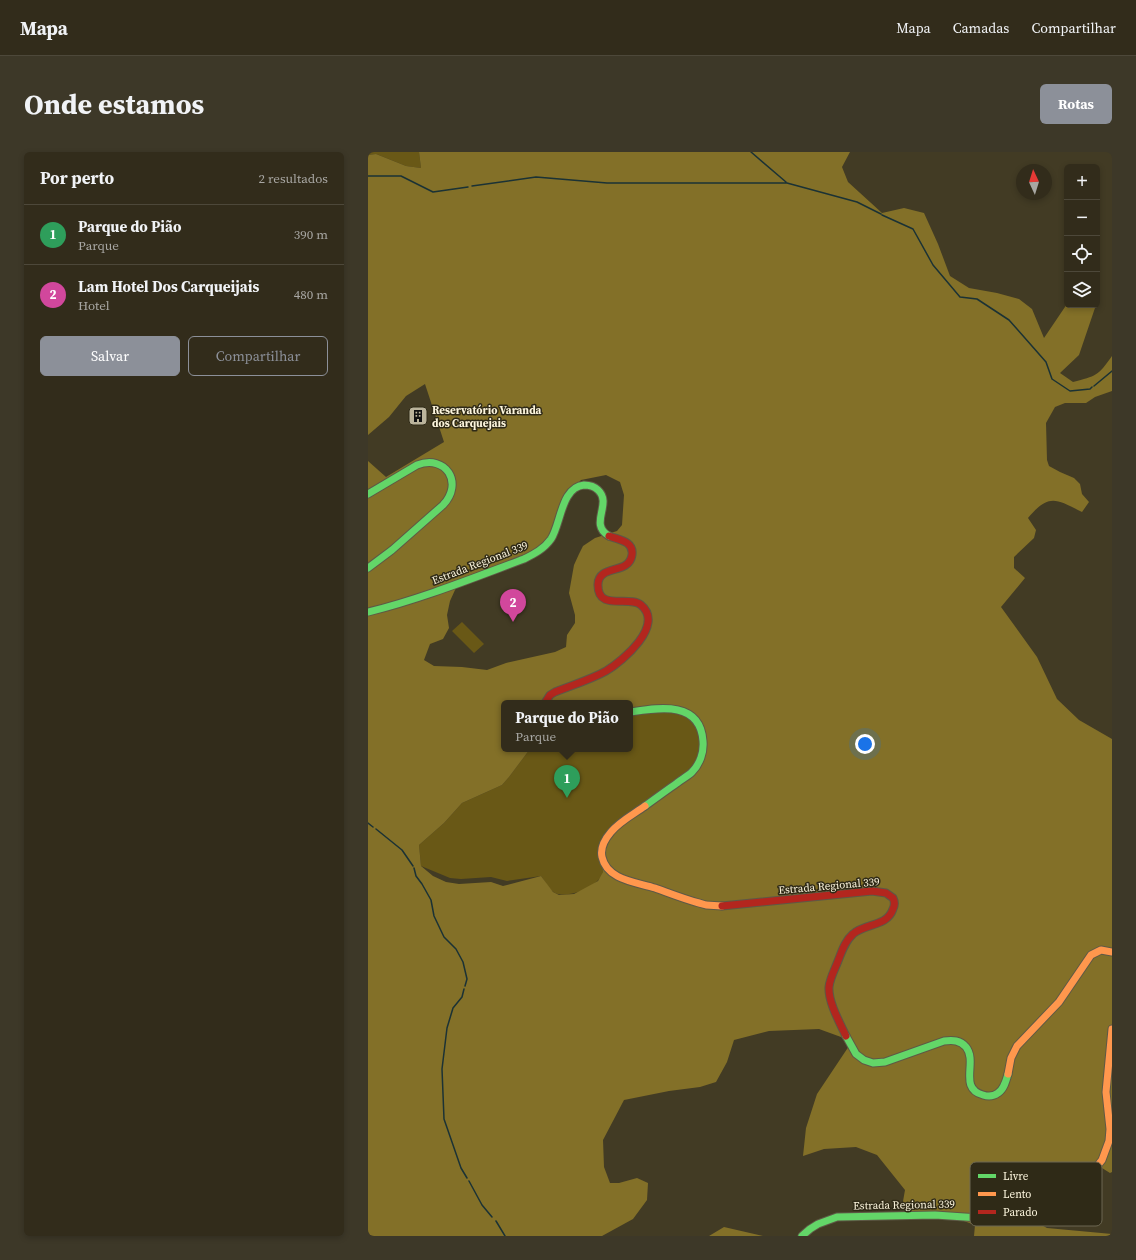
<!DOCTYPE html>
<html lang="pt">
<head>
<meta charset="utf-8">
<style>
  :root { --surface:#322c1b; --page:#3d3828; --text:#f1f3f6; --muted:#a8a7a3; --line:#4d483a; --accent:#8c9099 }
  body { margin:0; font-family:"Source Serif 4",serif; background:var(--page); color:var(--text) }
  .controls { position:absolute; right:12px; top:12px; display:grid; overflow:hidden; border-radius:6px; box-shadow:0 2px 6px #0003 }
  .controls button { width:36px; height:36px; display:grid; place-items:center; padding:0; border:0; border-bottom:1px solid var(--line); background:var(--surface); color:var(--text); font:20px sans-serif }
  .compass { position:absolute; left:648px; top:12px; width:36px; height:36px; border-radius:50%; background:var(--surface); box-shadow:0 2px 6px #0003; rotate:356deg }
  .you { position:absolute; left:497px; top:592px; width:14px; height:14px; margin:-10px; border:3px solid #fff; border-radius:50%; background:#1a73e8; box-shadow:0 0 0 6px #1a73e833 }
  .badge { display:grid; place-items:center; width:26px; height:26px; border-radius:50%; background:var(--accent); color:#fff; font-size:13px; font-weight:700 }
  .pin { position:absolute; translate:-50% -33px; filter:drop-shadow(0 1px 2px #0008) }
  .pin::after { content:''; position:absolute; top:21px; width:14px; height:12px; background:inherit; clip-path:polygon(0 0,100% 0,50% 100%) }
  .popup { position:absolute; left:133px; top:548px; width:132px; height:52px; box-sizing:border-box; display:grid; place-content:center; border-radius:6px; background:var(--surface); filter:drop-shadow(0 1px 3px #0005); font-size:13px; white-space:nowrap; color:var(--muted) }
  .popup b { font-size:15px; color:var(--text) }
  .popup::after { content:''; position:absolute; left:50%; top:100%; margin-left:-8px; border:8px solid transparent; border-top-color:var(--surface) }
  .list { margin:0; padding:0; list-style:none }
  h2 { display:flex; justify-content:space-between; align-items:center; height:52px; margin:0; padding:0 16px; font-size:17px }
  h2 small { font-size:13px; font-weight:400; color:var(--muted) }
  .list li { display:grid; grid-template-columns:26px 1fr auto; gap:12px; align-items:center; box-sizing:border-box; height:60px; padding:0 16px; border-top:1px solid var(--line) }
  .list b { display:block; font-size:15px; white-space:nowrap }
  .list p { margin:0; font-size:13px; white-space:nowrap; color:var(--muted) }
  .list em { font-size:13px; font-style:normal; color:var(--muted) }
  .actions { display:flex; gap:8px; padding:12px 16px }
  .actions a { flex:1; padding:9px 0; border:1px solid var(--accent); border-radius:6px; text-align:center; font-size:14px; color:var(--accent) }
  .actions .main { background:var(--accent); color:#fff }
  .icon { flex:none; width:22px; height:22px; fill:none; stroke:currentColor; stroke-width:2; stroke-linecap:round; stroke-linejoin:round }
  .map { position:relative; flex:none; width:744px; height:1084px; overflow:hidden; border-radius:6px }
  header { display:flex; align-items:center; gap:24px; box-sizing:border-box; height:56px; padding:0 20px; background:var(--surface); border-bottom:1px solid var(--line) }
  header strong { font-size:19px }
  nav { display:flex; gap:22px; margin-inline-start:auto; font-size:14px }
  .intro { display:flex; align-items:center; justify-content:space-between; box-sizing:border-box; height:96px; padding:0 24px }
  h1 { margin:0; font-size:28px }
  .button { padding:10px 18px; border-radius:6px; background:var(--accent); color:#fff; font-size:14px; font-weight:700 }
  main { display:flex; gap:24px; padding:0 24px }
  aside { flex:1; background:var(--surface); border-radius:6px; box-shadow:0 2px 6px #0003 }
  .map>svg:first-child { display:block }
  .green { fill:#695816 }
  .forest { fill:#837028; fill-rule:evenodd }
  .lines { fill:none; stroke-linecap:round; stroke-linejoin:round }
  .stream { stroke:#1b3235; stroke-width:1.5 }
  .fast-casing { stroke:#5e5946; stroke-width:9 }
  .slow-casing { stroke:#5e5946; stroke-width:9 }
  .jam-casing { stroke:#5e5946; stroke-width:9 }
  .fast { stroke:#63d668; stroke-width:7 }
  .slow { stroke:#ff974d; stroke-width:7 }
  .jam { stroke:#b3261e; stroke-width:7 }
  .labels { text-anchor:middle; dominant-baseline:central; stroke-width:3; stroke-linejoin:round; paint-order:stroke }
  .poi-label { font-size:11px; font-weight:bold; fill:#fcf5dd; stroke:#2f2a17; text-anchor:start }
  .street-label { font-size:11px; fill:#fcf5dd; stroke:#2f2a17 }
  .key { fill:#2f2a17; stroke:#6c6752; stroke-width:1 }
  .key-label { font-size:11px; fill:#fcf5dd }
</style>
</head>
<body>
<header>
<strong>Mapa</strong>
<nav><a>Mapa</a><a>Camadas</a><a>Compartilhar</a></nav>
</header>
<div class="intro"><h1>Onde estamos</h1><a class="button">Rotas</a></div>
<main>
<aside>
<h2>Por perto<small>2 resultados</small></h2>
<ul class="list">
<li><span class="badge" style="background:#2e9e5b">1</span><div><b>Parque do Pião</b><p>Parque</p></div><em>390 m</em></li>
<li><span class="badge" style="background:#d1479c">2</span><div><b>Lam Hotel Dos Carqueijais</b><p>Hotel</p></div><em>480 m</em></li>
</ul>
<div class="actions"><a class="main">Salvar</a><a>Compartilhar</a></div>
</aside>
<div class="map">
<svg width="744" height="1084" viewBox="0 0 744 1084">
  <rect width="100%" height="100%" fill="#423b24"/>
  <!-- green -->
  <path class="green" d="M 0,0 L 51,0 L 53,16 L 38,14 L 8,2 L 0,3 Z
    M 94,470 L 116,492 L 106,501 L 84,479 Z
    M 307,557 L 324,567 L 333,577 L 335,603 L 327,618 L 233,695 C 233,701 237,715 235,720 C 231,735 200,747 187,741 C 181,738 177,729 173,724 L 139,729 L 123,725 L 93,727 L 82,726 L 53,714 L 51,693 L 76,671 L 94,651 L 134,633 L 141,625 L 162,597 L 262,597 L 262,561 Z"/>
  <!-- forest -->
  <path class="forest" d="M 51,0 L 482,0 L 474,15 L 480,30 L 514,61 L 536,56 L 556,61 L 570,92 L 582,124 L 601,136 L 629,141 L 651,147 L 664,157 L 676,186 L 699,152 L 728,153 L 711,203 L 692,221 L 705,230 C 728,224 730,224 744,204 L 744,239 L 727,245 L 718,251 L 697,251 L 687,255 L 678,271 L 679,308 L 681,314 L 692,320 L 706,326 L 712,332 L 714,342 L 721,350 L 714,360 C 688,347 681,341 660,366 L 668,378 L 666,386 L 646,405 L 646,416 L 657,426 L 633,455 L 669,505 L 689,547 L 711,568 L 744,587 L 744,1020 L 742,1021 L 734,1016 L 729,1018 L 655,1063 L 679,1076 L 744,1082 L 744,1084 L 606,1084 L 607,1073 L 579,1063 L 553,1064 L 534,1055 L 537,1038 L 509,1003 L 488,995 L 456,997 L 435,1004 L 438,976 L 449,942 L 483,891 L 473,885 L 451,877 L 401,879 L 366,888 L 359,910 L 348,930 L 332,935 L 301,939 L 256,948 L 235,988 L 236,1015 L 242,1031 L 251,1031 L 269,1026 L 280,1031 L 279,1048 L 265,1067 L 234,1084 L 0,1084 L 0,309 L 18,325 L 76,290 L 57,232 L 38,244 L 21,265 L 0,283 L 0,3 L 8,2 L 38,14 L 53,16 ZM 238,323 L 252,330 L 256,343 L 254,373 L 249,379 L 227,386 L 215,394 L 211,402 L 206,413 L 201,441 L 207,463 L 207,471 L 199,483 L 198,495 L 187,500 L 138,511 L 119,518 L 94,515 L 66,514 L 56,508 L 62,492 L 75,487 L 81,476 L 79,463 L 82,449 L 92,427 L 171,402 L 183,389 L 202,339 L 213,328 ZM 136,551 L 262,551 L 262,561 L 307,557 L 324,567 L 333,577 L 335,603 L 316,629 L 242,679 L 233,695 L 235,720 L 230,729 L 206,742 L 191,743 L 185,740 L 173,724 L 135,734 L 123,730 L 91,732 L 78,730 L 65,724 L 53,714 L 51,693 L 76,671 L 94,651 L 134,633 L 141,625 L 162,597 L 136,597 Z
    M 356,1075 L 395,1084 L 341,1084 Z"/>
  <g class="lines">
    <!-- stream -->
    <path class="stream" d="M 383,0 L 418,30
      M 0,24 L 33,24 L 65,40 L 100,35
      M 104,34 L 168,25 L 239,31 L 419,31 L 489,50 L 513,62
      M 514,63 L 545,77 L 565,113 L 592,145 L 609,147 L 641,168 L 678,210 L 684,227 L 702,239 L 722,237 L 724,235
      M 726,234 L 744,219
      M 0,671 L 5,675
      M 8,677 L 34,698 L 45,714
      M 46,716 L 48,724 L 54,732 L 63,748 L 66,764 L 76,785 L 88,797 L 95,810 L 99,827 L 97,834
      M 96,837 L 94,845 L 85,856 L 79,876 L 74,917 L 76,967 L 93,1016 L 99,1026
      M 101,1029 L 114,1053 L 124,1065
      M 128,1069 L 137,1084"/>
    <defs>
      <path id="fast" d="M 0,342 L 49,313 C 78,302 96,331 75,353 L 24,398 L 0,416
        M 0,460 C 53,447 105,426 156,407 C 166,402 176,397 183,387 C 193,372 193,335 216,333 C 221,333 226,334 230,338 C 245,352 220,372 241,384
        M 262,560 C 290,556 332,548 335,589 C 336,600 332,612 324,620 C 320,624 314,627 309,631 C 299,638 288,646 277,654
        M 478,884 L 488,902 L 496,908 L 505,911 L 517,910 L 576,889 C 585,888 592,888 598,895 C 610,910 590,936 615,943 C 621,945 626,944 630,941 C 636,937 638,929 640,922
        M 434,1084 L 442,1077 L 450,1072 L 469,1065 L 567,1063 L 626,1067"/>
      <path id="slow" d="M 277,654 C 266,662 252,669 243,680 C 237,687 232,696 234,705 C 239,728 268,730 287,736 C 301,741 316,747 331,751 L 338,753 L 354,754
        M 640,922 L 643,906 L 649,894 L 691,850 L 723,803 L 733,798 L 744,800
        M 626,1067 L 639,1066 L 653,1062 L 718,1025 L 726,1018 L 734,1008 L 741,989 L 742,977 L 738,940 L 744,877"/>
      <path id="jam" d="M 177,551 L 182,543 L 187,540 C 204,533 222,528 238,519 C 255,509 297,473 273,453 C 261,443 229,460 230,432 C 231,412 261,423 264,403 C 266,389 251,388 241,384
        M 354,754 L 504,739 L 518,741 L 525,746 C 527,750 527,753 525,757 C 519,775 497,771 485,782 C 477,789 474,799 470,809 C 467,817 462,826 461,835 C 460,850 472,871 478,884"/>
    </defs>
    <!-- fast casing -->
    <use href="#fast" class="fast-casing"/>
    <!-- slow casing -->
    <use href="#slow" class="slow-casing"/>
    <!-- jam casing -->
    <use href="#jam" class="jam-casing"/>
    <!-- fast -->
    <use href="#fast" class="fast"/>
    <!-- slow -->
    <use href="#slow" class="slow"/>
    <!-- jam -->
    <use href="#jam" class="jam"/>
  </g>
  <!-- icons -->
  <defs>
    <symbol id="building-square" viewBox="-11 -11 22 22"><rect x="-9" y="-9" width="18" height="18" rx="4" fill="#bbb49c" stroke="#2f2a17"/><path d="M-4-6H4V6H1V3H-1V6H-4ZM-2.5-4.3h1.7v1.8h-1.7ZM.8-4.3h1.7v1.8H.8ZM-2.5-1h1.7V.8h-1.7ZM.8-1h1.7V.8H.8Z" fill="#111"/></symbol>
  </defs>
  <g fill-rule="evenodd">
    <use href="#building-square" x="39" y="253" width="22" height="22"/>
  </g>
  <g class="labels">
    <!-- poi labels -->
    <g class="poi-label">
      <text x="64" y="258">Reservatório Varanda<tspan x="64" dy="13">dos Carquejais</tspan></text>
    </g>
    <!-- street labels -->
    <g class="street-label">
      <text transform="translate(112 411) rotate(-21)">Estrada Regional 339</text>
      <text transform="translate(461 734) rotate(-5)">Estrada Regional 339</text>
      <text transform="translate(536 1053) rotate(-1)">Estrada Regional 339</text>
    </g>
  </g>
  <!-- legend -->
  <rect x="602" y="1010" width="132" height="64" rx="6" class="key"/>
  <rect x="610" y="1022" width="18" height="4" fill="#63d668"/>
  <rect x="610" y="1040" width="18" height="4" fill="#ff974d"/>
  <rect x="610" y="1058" width="18" height="4" fill="#b3261e"/>
  <g class="key-label">
    <text x="635" y="1028">Livre</text>
    <text x="635" y="1046">Lento</text>
    <text x="635" y="1064">Parado</text>
  </g>
</svg>
<div class="controls">
<button>+</button>
<button>−</button>
<button><svg class="icon" aria-label="locate" viewBox="0 0 24 24"><circle cx="12" cy="12" r="6"/><path d="M12 2v4M12 18v4M2 12h4M18 12h4"/></svg></button>
<button><svg class="icon" aria-label="layers" viewBox="0 0 24 24"><path d="M12 4l9 5-9 5-9-5zM3 14l9 5 9-5"/></svg></button>
</div>
<svg class="compass" viewBox="-18 -18 36 36"><path d="M0-13l5 13h-10z" fill="#e53935"/><path d="M0 13l5-13h-10z" fill="#a8a7a3"/></svg>
<div class="you"></div>
<div class="pin badge" style="left:199px;top:646px;background:#2e9e5b">1</div>
<div class="popup"><b>Parque do Pião</b>Parque</div>
<div class="pin badge" style="left:145px;top:470px;background:#d1479c">2</div>
</div>
</main>
</body>
</html>
